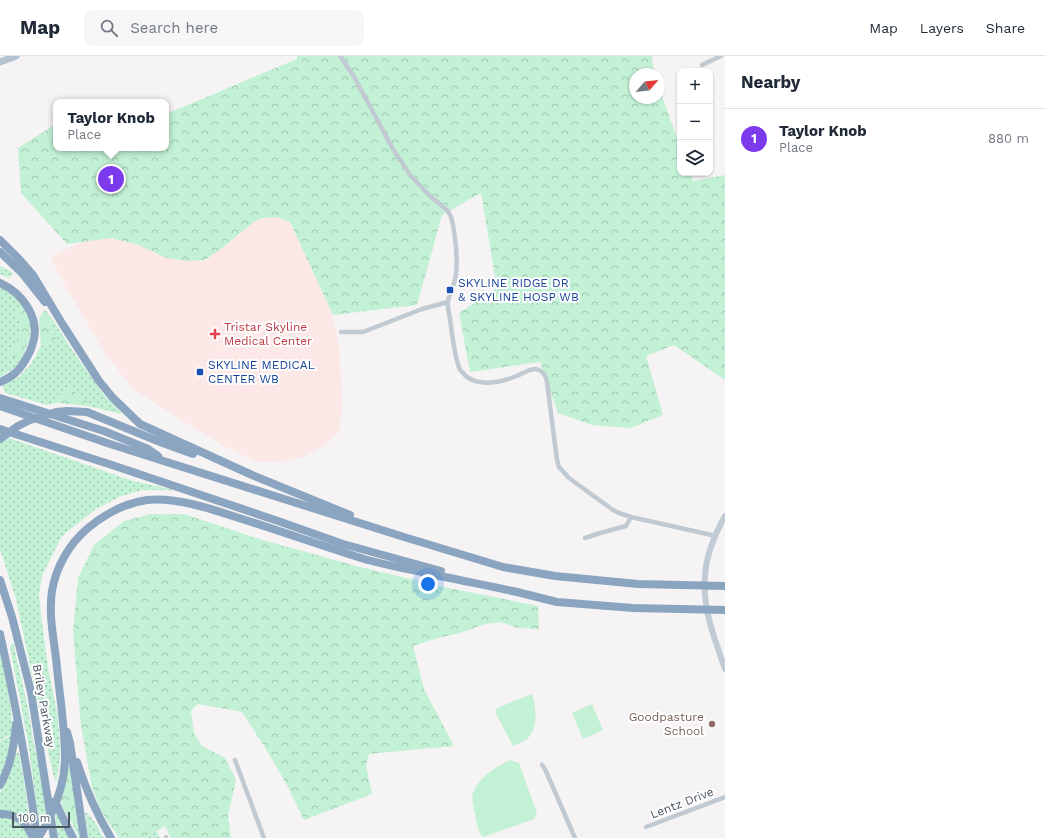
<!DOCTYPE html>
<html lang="en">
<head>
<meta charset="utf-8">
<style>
  :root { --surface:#fff; --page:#f6f6f7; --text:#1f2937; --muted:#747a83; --line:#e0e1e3; --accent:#7c3aed }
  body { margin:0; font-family:"Work Sans",sans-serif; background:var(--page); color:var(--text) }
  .controls { position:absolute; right:12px; top:12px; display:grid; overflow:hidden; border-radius:8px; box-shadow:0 1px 3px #0004 }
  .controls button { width:36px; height:36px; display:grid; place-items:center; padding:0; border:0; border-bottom:1px solid var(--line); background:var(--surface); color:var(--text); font:20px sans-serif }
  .compass { position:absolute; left:629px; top:12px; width:36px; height:36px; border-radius:50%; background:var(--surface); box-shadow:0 1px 3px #0004; rotate:63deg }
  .scale { position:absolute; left:12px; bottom:10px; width:58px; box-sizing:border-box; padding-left:4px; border:2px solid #4a5661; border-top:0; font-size:11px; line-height:14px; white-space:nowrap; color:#4a5661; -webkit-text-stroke:3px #fff; paint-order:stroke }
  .you { position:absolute; left:428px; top:528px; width:14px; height:14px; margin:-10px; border:3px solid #fff; border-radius:50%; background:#1a73e8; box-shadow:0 0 0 6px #1a73e833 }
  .badge { display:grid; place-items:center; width:26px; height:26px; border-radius:50%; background:var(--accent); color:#fff; font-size:13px; font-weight:700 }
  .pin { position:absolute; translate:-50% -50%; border:2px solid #fff; box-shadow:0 1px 4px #0006 }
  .popup { position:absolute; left:53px; top:43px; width:116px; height:52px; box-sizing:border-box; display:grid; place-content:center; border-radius:8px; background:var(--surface); filter:drop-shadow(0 1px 3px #0005); font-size:13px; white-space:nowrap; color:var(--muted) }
  .popup b { font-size:15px; color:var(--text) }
  .popup::after { content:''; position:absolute; left:50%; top:100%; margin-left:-8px; border:8px solid transparent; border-top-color:var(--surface) }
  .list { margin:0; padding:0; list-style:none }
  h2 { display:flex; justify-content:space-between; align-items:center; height:52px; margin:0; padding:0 16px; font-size:17px }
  h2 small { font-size:13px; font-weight:400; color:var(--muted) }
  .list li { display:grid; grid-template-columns:26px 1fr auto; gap:12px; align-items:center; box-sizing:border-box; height:60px; padding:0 16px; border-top:1px solid var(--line) }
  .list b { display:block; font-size:15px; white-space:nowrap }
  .list p { margin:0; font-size:13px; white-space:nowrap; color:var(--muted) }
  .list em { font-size:13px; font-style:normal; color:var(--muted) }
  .icon { flex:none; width:22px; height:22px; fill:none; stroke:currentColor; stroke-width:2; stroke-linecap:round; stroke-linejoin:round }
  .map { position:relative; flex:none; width:725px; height:782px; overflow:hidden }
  header { display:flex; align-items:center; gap:24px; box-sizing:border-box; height:56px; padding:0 20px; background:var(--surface); border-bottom:1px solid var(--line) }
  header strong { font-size:19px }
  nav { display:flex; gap:22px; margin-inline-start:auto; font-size:14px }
  .search { width:280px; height:36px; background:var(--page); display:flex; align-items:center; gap:10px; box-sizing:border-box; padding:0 14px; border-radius:8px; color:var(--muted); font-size:15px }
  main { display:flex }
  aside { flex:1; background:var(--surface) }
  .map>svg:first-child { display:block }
  .medical { fill:#fce8e6 }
  .green { fill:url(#green-dots) }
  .forest { fill:url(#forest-crowns) }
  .pitch { fill:#c3f1d5 }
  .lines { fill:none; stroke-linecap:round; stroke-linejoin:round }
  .minor { stroke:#c1cad2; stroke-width:4.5 }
  .secondary { stroke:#c1cbd6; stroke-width:6 }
  .primary { stroke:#b3c2d1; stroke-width:7 }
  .motorway { stroke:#8ba5c1; stroke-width:8 }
  .transit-dot { fill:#1a4fb4; stroke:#fff; stroke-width:1.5 }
  .health-dot { fill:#e0444e; stroke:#fff; stroke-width:1.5 }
  .education-dot { fill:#8d6e63; stroke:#fff; stroke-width:1.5 }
  .labels { text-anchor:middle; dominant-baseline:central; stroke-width:4; stroke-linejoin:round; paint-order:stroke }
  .transit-label { font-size:12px; fill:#164399; stroke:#fff; text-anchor:start }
  .health-label { font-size:12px; fill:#be3a42; stroke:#fff; text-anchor:start }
  .street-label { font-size:12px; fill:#4a5661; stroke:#fff }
  .education-label { font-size:12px; fill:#785e54; stroke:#fff; text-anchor:end }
</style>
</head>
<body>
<header>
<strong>Map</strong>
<div class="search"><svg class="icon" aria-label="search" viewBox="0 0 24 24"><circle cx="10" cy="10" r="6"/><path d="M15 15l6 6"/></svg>Search here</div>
<nav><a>Map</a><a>Layers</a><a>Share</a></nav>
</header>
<main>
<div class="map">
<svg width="725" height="782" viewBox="0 0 725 782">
  <defs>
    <pattern id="green-dots" width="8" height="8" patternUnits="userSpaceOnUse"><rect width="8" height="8" fill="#c3f1d5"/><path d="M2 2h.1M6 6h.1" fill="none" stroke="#a0c6b0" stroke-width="1.8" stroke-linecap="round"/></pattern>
    <pattern id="forest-crowns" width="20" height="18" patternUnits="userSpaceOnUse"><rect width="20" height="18" fill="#c3f1d5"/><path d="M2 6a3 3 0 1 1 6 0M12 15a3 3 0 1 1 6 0" fill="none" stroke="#a0c6b0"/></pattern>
  </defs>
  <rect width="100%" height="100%" fill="#f5f3f3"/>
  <!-- medical -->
  <path class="medical" d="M 277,161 L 290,166 L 333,259 L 340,297 L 342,354 L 339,375 L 325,389 L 304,401 L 285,405 L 257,406 L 220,388 L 134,334 L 106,299 L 68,234 L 55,211 L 51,201 L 84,185 L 111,182 L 136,188 L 222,192 L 255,165 L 263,162 Z"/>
  <!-- green -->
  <path class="green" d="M 0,210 L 13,217 L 9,222 L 0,218 Z
    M 0,229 L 22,248 L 18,258 C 22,273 23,275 14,288 L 20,299 L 27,284 L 27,259 L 28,258 L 31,271 L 29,284 L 23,300 L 15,311 L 0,321 Z
    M 53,264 L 70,291 L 104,339 L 121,356 L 121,358 L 110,355 L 87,350 L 87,345 L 80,342 L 75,336 L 62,336 L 55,343 L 58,347 L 47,349 L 5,337 L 2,330 L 19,321 L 31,308 L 41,290 L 54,286 L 54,277 L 50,274 L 48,270 Z
    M 6,381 L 133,425 L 170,433 L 174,435 L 167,434 L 142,434 L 119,441 L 96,453 L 62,480 L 42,520 L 39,539 L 42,567 L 48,612 L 57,656 L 60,689 L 60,704 L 56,727 L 53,718 L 16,543 L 0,493 L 0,385 Z
    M 13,586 L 28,652 L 35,695 L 37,696 L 46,756 L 39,769 L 28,686 L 10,591 Z
    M 0,595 C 6,623 13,651 12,680 L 4,715 L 0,721 L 0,685 L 10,680 L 10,679 L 7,680 L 0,684 Z
    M 16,697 L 19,697 C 23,720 28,745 29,768 L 0,754 L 0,737 L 11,714 Z
    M 85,756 C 93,760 99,774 104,782 L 88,782 Z
    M 55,757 L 57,757 L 71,782 L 58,782 Z
    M 77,759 L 81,782 L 79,782 L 72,767 Z
    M 0,760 L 7,760 L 22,770 L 29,782 L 0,782 Z
    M 157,775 L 160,782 L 143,782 L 143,779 Z"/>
  <!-- forest -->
  <path class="forest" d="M 297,0 L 652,0 L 654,18 L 635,18 L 635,42 L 659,42 L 659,32 L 680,90 L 680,117 L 690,117 L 693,125 L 725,119 L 725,324 L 674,289 L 646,300 L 663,359 L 631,372 L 592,369 L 558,357 L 540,306 L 470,316 L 459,257 L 497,232 L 481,137 L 442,159 L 417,249 L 333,259 L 290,166 L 277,161 L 263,162 L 255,165 L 222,192 L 205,204 L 186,205 L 167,202 L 136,188 L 111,182 L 67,188 L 21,137 L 18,92 L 56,68 L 56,92 L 166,92 L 166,58 L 297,3 Z
    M 22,248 C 27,259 32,272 27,285 C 25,290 22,294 20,299 L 12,302 L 9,299 L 14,288 L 20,278 L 21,269 L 17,258 Z
    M 45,254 L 53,264 L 48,270 C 50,275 54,277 56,282 L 54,286 L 41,290 L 39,262 Z
    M 63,332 L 69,332 L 75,333 C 76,340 82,342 87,345 L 87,350 L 58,347 L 55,343 L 58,338 L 62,336 Z
    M 151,458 L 184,458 L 259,483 L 356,510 L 444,531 L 538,550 L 539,573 L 518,572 L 501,566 L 485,568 L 460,577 L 438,582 L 413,590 L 424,633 L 454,690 L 369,698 L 366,710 L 372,738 L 304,764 L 287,729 L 266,693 L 242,656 L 232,654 L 197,648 L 191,655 L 194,677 L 202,690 L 225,702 L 236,724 L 228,760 L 231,782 L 171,782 L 165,770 L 157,775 L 144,779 L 143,782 L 119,782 L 101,755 L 92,731 L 81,670 L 73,575 L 78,522 L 94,489 L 124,465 Z
    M 69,706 L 77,759 L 72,767 C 68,761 63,754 62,747 C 59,735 66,718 69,706 Z"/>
  <!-- pitch -->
  <path class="pitch" d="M 532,638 C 536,651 539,672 527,683 C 523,686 517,688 513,690 L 495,656 L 496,653 C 508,647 520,643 532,638 Z
    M 592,648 L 603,674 L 583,683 L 572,657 Z
    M 510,704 L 519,707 L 537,758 L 534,763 L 483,781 C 477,774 477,767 475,758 C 474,752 471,743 473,737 C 479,721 496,711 510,704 Z"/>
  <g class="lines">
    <!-- minor -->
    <path class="minor" d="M 340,0 L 353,19 L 393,93 L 410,119 L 429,139 L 448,155 L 451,161 C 455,175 458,203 456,218 C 455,228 450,236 448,245 C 447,250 449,257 450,263 C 452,277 454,298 459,311 C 459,313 461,315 462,316 C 476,334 502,326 519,319 C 525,316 533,311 539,314 C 544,316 546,321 547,326 L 557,404 L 559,411 L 569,422 L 613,454 L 619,457 L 631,461 L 716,480
      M 702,9 L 721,0
      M 341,276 L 363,276 L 422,253 L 448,246
      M 585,482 L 600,477 L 626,470 L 631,461
      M 235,704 L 264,782
      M 542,709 L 545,713 L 575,782
      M 646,771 L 725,741
      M 166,781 L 166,782"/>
    <!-- secondary -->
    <path class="secondary" d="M 725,460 C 715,478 706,500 705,520 C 702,552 715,584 725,613"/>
    <!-- primary -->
    <path class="primary" d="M 0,6 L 16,0"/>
    <!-- motorway -->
    <path class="motorway" d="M 0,184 L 20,204 L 33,219 L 63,269 L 99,325 L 113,342 L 140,368 L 252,419 L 350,459
      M 0,196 L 22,217 L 45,246
      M 0,227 C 23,237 42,264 32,290 C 31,294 29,298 27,301 C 20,314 13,321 0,326
      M 0,342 L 104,375 L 148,393 L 158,400
      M 0,350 L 110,388 L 404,481 L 503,511 L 555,520 L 638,528 L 725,530
      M 0,373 L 112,409 L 278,465 L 343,488 L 441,515
      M 0,383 L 18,370 L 30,364 L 56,356 L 67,355 L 87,356 L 160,386 L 193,398
      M 0,524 L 12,561 L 31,636 L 54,782
      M 513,535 L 557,546 L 633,552 L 725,554
      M 0,578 C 15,646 28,713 37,782
      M 67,676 L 70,687 L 84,782
      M 77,706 C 86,734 96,757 111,782
      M 0,729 C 11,710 14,689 16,668
      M 55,745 L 60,756 L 73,782
      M 0,758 C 16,757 27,767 33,782
      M 38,782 C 43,775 47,767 51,758 C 59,741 65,721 65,702 C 65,672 60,642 57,612 C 55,587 48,561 52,535 C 56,511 69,488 88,472 C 105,458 125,447 147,444 C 176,441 212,453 239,462 C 280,475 320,489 361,502 C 381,508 401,512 422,516 C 453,523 485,529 517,536"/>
  </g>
  <!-- markers -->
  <g class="transit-dot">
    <rect x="446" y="230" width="8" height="8" rx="2"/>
    <rect x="196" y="312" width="8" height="8" rx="2"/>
  </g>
  <path class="health-dot" d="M213 272h4v4h4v4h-4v4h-4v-4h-4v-4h4z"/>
  <circle class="education-dot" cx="712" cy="668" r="4"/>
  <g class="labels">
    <!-- transit labels -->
    <g class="transit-label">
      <text x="458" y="227">SKYLINE RIDGE DR<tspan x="458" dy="14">&amp; SKYLINE HOSP WB</tspan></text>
      <text x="208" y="309">SKYLINE MEDICAL<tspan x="208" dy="14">CENTER WB</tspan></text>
    </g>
    <!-- health labels -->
    <g class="health-label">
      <text x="224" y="271">Tristar Skyline<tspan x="224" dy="14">Medical Center</tspan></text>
    </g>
    <!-- street labels -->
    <g class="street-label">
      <text transform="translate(44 650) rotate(80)">Briley Parkway</text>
      <text transform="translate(682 747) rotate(-21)">Lentz Drive</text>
    </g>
    <!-- education labels -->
    <g class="education-label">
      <text x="704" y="661">Goodpasture<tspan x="704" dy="14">School</tspan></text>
    </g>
  </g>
</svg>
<div class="controls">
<button>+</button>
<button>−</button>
<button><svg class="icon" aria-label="layers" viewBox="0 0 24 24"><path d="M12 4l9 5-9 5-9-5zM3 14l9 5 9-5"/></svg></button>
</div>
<svg class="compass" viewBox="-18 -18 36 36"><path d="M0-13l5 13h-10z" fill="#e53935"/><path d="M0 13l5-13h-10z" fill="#747a83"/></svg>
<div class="scale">100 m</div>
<div class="you"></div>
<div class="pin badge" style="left:111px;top:123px">1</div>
<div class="popup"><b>Taylor Knob</b>Place</div>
</div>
<aside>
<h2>Nearby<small></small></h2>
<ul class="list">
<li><span class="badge">1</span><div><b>Taylor Knob</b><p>Place</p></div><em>880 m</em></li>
</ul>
</aside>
</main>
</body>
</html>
